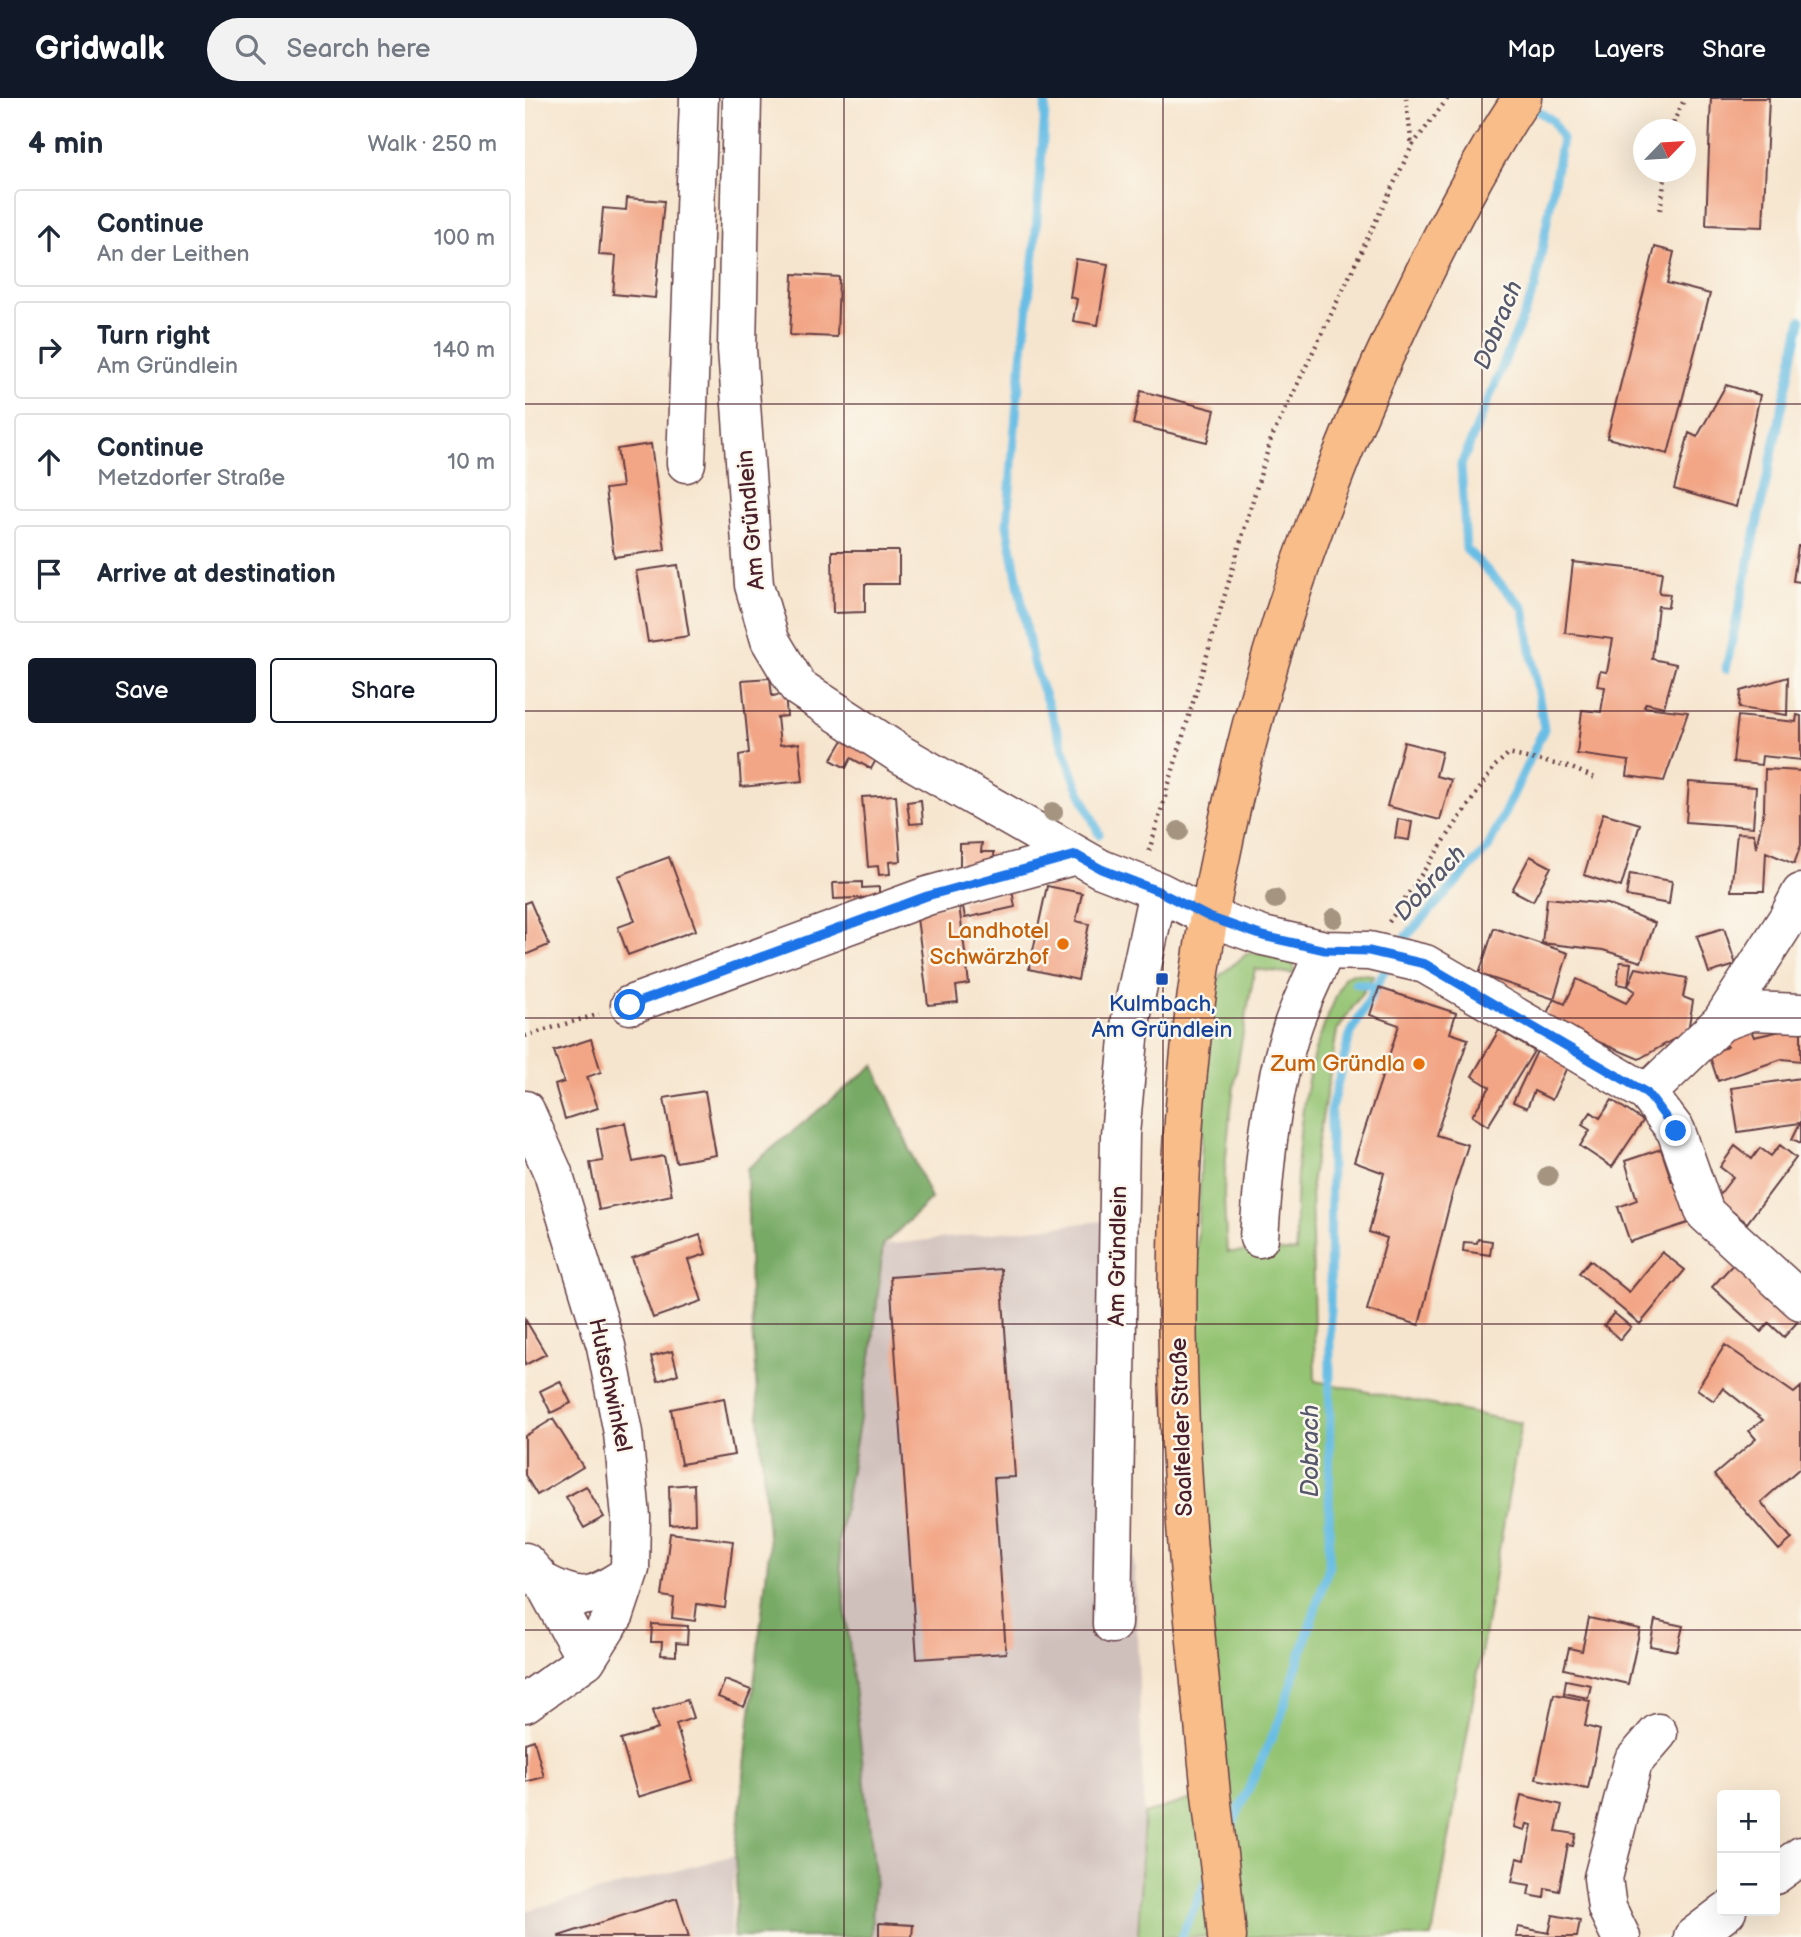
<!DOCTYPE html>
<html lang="en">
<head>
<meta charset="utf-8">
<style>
  :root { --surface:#fff; --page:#f2f2f3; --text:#1f2937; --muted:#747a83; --line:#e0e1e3; --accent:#111827 }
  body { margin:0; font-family:"Balsamiq Sans",sans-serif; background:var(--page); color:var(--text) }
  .controls { position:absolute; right:21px; bottom:21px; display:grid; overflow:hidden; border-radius:7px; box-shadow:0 7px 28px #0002 }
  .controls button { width:63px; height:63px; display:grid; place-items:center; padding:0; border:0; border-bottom:2px solid var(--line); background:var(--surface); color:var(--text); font:35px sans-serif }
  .compass { position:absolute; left:1108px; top:21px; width:63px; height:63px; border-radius:50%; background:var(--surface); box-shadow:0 7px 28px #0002; rotate:65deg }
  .stop { position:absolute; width:21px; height:21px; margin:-16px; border:5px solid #1a73e8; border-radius:50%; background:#fff }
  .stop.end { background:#1a73e8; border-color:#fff; box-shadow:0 2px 7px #0008 }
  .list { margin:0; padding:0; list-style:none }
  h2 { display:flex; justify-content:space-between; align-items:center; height:91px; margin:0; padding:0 28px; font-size:30px }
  h2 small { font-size:23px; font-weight:400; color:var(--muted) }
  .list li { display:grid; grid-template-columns:46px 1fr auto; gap:21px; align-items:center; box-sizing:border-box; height:98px; margin:0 14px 14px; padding:0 14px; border:2px solid var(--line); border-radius:7px }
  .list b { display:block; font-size:26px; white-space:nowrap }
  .list p { margin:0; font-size:23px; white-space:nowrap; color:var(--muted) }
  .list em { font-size:23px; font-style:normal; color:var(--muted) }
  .actions { display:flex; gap:14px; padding:21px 28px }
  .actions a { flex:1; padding:16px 0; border:2px solid var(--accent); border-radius:7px; text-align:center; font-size:24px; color:var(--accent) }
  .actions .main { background:var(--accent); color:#fff }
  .icon { flex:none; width:38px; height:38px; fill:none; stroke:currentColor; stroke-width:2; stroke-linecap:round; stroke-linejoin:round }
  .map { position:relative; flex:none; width:1276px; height:1839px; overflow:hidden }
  header { display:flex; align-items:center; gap:42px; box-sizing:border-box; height:98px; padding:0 35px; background:var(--accent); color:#fff }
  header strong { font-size:33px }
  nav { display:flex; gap:38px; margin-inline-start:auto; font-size:24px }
  .search { width:490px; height:63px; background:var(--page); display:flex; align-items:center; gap:18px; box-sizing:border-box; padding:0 24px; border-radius:38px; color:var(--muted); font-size:26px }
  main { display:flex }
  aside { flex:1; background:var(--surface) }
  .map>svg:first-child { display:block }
  .industrial { fill:#d0c0bc }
  .green { fill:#94c473; stroke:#6f724f; stroke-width:2 }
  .forest { fill:#77aa65; stroke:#606448; stroke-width:2 }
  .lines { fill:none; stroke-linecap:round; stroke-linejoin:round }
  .stream { stroke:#69bee5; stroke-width:9 }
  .building { fill:#f2a686 }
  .minor-casing { stroke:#643d43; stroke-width:41 }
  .major-casing { stroke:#643d43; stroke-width:41 }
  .path { stroke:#643d43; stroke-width:4.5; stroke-dasharray:2 5; stroke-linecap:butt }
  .minor { stroke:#fff; stroke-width:38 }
  .major { stroke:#f8bd88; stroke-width:38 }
  .tree { fill:#a49480 }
  .route { stroke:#1a73e8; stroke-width:9 }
  .grid { fill:none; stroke:#4a1f2b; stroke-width:2; stroke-opacity:0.55 }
  .food-dot { fill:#e8710a; stroke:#fbf7ec; stroke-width:2.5 }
  .transit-dot { fill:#1a4fb4; stroke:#fbf7ec; stroke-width:2.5 }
  .labels { text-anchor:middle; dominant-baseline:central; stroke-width:5; stroke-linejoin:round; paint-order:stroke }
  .street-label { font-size:23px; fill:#4a1f2b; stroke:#fbf7ec }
  .food-label { font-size:23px; fill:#c56008; stroke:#fbf7ec; text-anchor:end }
  .transit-label { font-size:23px; fill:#164399; stroke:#fbf7ec }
  .water-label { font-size:24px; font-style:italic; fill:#55576c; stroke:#fbf7ec }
</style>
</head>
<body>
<header>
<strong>Gridwalk</strong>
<div class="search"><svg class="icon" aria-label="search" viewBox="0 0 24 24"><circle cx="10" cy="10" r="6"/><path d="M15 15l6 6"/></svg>Search here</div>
<nav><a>Map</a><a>Layers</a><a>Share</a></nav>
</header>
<main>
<aside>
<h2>4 min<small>Walk · 250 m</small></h2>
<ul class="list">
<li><svg class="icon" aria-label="ahead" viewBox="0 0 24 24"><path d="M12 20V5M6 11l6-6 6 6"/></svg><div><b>Continue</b><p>An der Leithen</p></div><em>100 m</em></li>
<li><svg class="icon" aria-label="right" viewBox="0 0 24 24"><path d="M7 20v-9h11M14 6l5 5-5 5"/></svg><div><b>Turn right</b><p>Am Gründlein</p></div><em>140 m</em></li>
<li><svg class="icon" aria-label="ahead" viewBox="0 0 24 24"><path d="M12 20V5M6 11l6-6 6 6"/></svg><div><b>Continue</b><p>Metzdorfer Straße</p></div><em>10 m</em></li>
<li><svg class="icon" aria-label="arrive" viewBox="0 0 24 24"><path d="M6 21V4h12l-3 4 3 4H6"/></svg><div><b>Arrive at destination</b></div></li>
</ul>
<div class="actions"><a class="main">Save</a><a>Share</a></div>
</aside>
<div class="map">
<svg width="1276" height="1839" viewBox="0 0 1276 1839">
  <rect width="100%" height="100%" fill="#fbf7ec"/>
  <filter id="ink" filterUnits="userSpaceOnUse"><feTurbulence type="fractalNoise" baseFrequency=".0143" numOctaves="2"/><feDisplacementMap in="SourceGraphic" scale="14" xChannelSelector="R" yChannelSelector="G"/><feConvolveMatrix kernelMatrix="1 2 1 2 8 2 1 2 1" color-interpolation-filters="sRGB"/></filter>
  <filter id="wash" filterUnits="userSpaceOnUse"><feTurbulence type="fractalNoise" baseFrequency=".00686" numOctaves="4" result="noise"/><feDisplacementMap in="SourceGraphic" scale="28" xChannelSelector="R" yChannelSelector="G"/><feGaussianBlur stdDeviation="1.57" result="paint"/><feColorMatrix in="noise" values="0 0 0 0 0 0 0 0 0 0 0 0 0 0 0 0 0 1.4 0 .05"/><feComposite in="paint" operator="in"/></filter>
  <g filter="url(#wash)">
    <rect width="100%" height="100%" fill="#f6e5ce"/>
    <!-- industrial -->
    <path class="industrial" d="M 596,1121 L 619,1716 L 613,1839 L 346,1839 L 350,1777 L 313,1445 L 347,1252 L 358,1147 Z
      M 210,1757 L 205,1839 L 0,1839 L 0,1813 Z"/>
    <!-- green -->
    <path class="green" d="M 740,854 L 769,863 L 769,876 L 730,871 C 716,945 701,1019 699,1095 C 699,1114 701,1134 702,1154 L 771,1153 C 770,1089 772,1023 788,960 C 795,933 809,906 819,879 L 827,875 L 849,877 L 812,933 L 786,1086 L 790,1283 L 996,1325 L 907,1839 L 613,1839 L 619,1716 L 686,1695 L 659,1414 L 680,978 L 694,878 L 723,855 Z"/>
    <!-- forest -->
    <path class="forest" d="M 349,967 L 406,1101 L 358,1147 L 347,1252 L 313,1445 L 350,1777 L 346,1839 L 208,1839 L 212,1798 L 210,1757 L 244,1452 L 225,1205 L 222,1071 Z"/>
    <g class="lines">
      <!-- stream -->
      <path class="stream" d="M 521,0 L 510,145 L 492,305 L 482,426 L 508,565 L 550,682 L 574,736
        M 1201,571 L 1276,222
        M 872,851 L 877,843 L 963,750 L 1019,631 L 999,510 L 941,451 L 936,367 L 1010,190 L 1037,41 L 1027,22 L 1001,6
        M 830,885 L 850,888
        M 705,1732 L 755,1621 L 804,1468 L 806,1011 L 825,937 L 863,866
        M 656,1839 L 681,1783"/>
    </g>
    <g id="blocks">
      <!-- building -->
      <path class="building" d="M 1186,0 L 1244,0 L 1238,129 L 1181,127 Z
        M 102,100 L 139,103 L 130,200 L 88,196 L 91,158 L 74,157 L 78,110 L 101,112 Z
        M 1130,149 L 1149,154 L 1142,185 L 1185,196 L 1143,356 L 1082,340 Z
        M 551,161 L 583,166 L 573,227 L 548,223 L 552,201 L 545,199 Z
        M 268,176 L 314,179 L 312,239 L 265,237 Z
        M 1201,287 L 1235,297 L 1211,409 L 1149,391 L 1164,335 L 1172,339 Z
        M 616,293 L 690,312 L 682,344 L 608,326 Z
        M 126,346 L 140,452 L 89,459 L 80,391 L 97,389 L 92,351 Z
        M 1273,448 L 1276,448 L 1276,484 L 1268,483 Z
        M 307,453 L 374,453 L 374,486 L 340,486 L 340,514 L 308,515 Z
        M 1048,464 L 1137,474 L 1134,495 L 1145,496 L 1143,509 L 1133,508 L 1127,561 L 1151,566 L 1139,609 L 1121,605 L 1119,609 L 1163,614 L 1139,683 L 1102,678 L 1104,663 L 1052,656 L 1057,612 L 1076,614 L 1080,589 L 1072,588 L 1075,573 L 1082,574 L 1088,541 L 1040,535 Z
        M 153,467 L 164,538 L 123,544 L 111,473 Z
        M 1263,579 L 1262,617 L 1214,610 L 1216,593 Z
        M 245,580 L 247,598 L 260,596 L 262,618 L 252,619 L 255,647 L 274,645 L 278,683 L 216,689 L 214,657 L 224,655 L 217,582 Z
        M 1272,617 L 1276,618 L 1276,662 L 1237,658 L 1236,667 L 1208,664 L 1213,618 L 1271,624 Z
        M 318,642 L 352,660 L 346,671 L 326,660 L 321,670 L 306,662 Z
        M 879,644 L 917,654 L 911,678 L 926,682 L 915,722 L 862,708 Z
        M 1240,671 L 1276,673 L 1276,747 L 1269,766 L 1241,754 L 1239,793 L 1206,793 L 1212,735 L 1229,736 L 1231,750 L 1239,712 Z
        M 1164,684 L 1231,689 L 1228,729 L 1161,724 Z
        M 371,697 L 376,763 L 364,764 L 365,776 L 354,777 L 353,768 L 343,769 L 337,699 Z
        M 396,702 L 398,725 L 385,726 L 382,704 Z
        M 1078,715 L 1115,726 L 1096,789 L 1059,777 Z
        M 873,721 L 887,724 L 884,742 L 870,740 Z
        M 457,745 L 456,754 L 469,754 L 470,770 L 435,772 L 435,746 Z
        M 1005,758 L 1026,769 L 1008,803 L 987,792 Z
        M 144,759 L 171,832 L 103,857 L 93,829 L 110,823 L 93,778 Z
        M 1105,776 L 1147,783 L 1144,806 L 1101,798 Z
        M 337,784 L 337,790 L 354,789 L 354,799 L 309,801 L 308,785 Z
        M 522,788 L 557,795 L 551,823 L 564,826 L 553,882 L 504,871 Z
        M 487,792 L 490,809 L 440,820 L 437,803 Z
        M 1022,800 L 1082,806 L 1130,825 L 1116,864 L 1078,852 L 1017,845 Z
        M 5,803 L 24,847 L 0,857 L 0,805 Z
        M 434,807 L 444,886 L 431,888 L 433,904 L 403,907 L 391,812 Z
        M 969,830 L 1043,855 L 1029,901 L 954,876 Z
        M 1199,830 L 1211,867 L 1184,875 L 1172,838 Z
        M 1095,864 L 1106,865 L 1103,888 L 1092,886 Z
        M 1111,870 L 1162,880 L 1158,899 L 1168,903 L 1163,933 L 1114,961 L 1019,921 L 1029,901 L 1040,906 L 1052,881 L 1101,905 L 1110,893 L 1103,888 Z
        M 854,890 L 931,915 L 925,935 L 943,941 L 911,1037 L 943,1047 L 927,1097 L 894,1227 L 842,1212 L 862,1140 L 844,1134 L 859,1075 L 829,1064 L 874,927 L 845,917 Z
        M 1225,930 L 1229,939 L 1260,932 L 1276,934 L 1276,963 L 1257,961 L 1193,983 L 1184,956 L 1202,949 L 1198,941 Z
        M 974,932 L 1009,953 L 963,1028 L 947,1018 L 965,989 L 947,978 Z
        M 66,941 L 76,974 L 62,979 L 73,1010 L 40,1021 L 30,987 L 39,984 L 29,953 Z
        M 1012,953 L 1043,967 L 1027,1002 L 1009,993 L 1002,1010 L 988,1004 Z
        M 1276,980 L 1276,1045 L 1267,1041 L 1275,1025 L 1213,1034 L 1206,990 Z
        M 180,993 L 191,1057 L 151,1064 L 139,1000 Z
        M 1087,1002 L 1118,1023 L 1087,1069 L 1055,1048 L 1065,1032 L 1057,1027 L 1066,1014 L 1075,1020 Z
        M 100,1025 L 108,1064 L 139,1058 L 147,1097 L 74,1112 L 65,1065 L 78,1063 L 72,1031 Z
        M 1255,1047 L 1271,1060 L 1222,1125 L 1191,1101 L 1208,1079 L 1195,1069 L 1210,1048 L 1227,1061 L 1235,1050 L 1246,1058 Z
        M 1136,1051 L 1147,1084 L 1156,1081 L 1169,1123 L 1105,1144 L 1093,1109 L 1112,1102 L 1100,1063 Z
        M 175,1137 L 181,1156 L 163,1162 L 177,1203 L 128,1220 L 107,1160 Z
        M 953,1141 L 967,1143 L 965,1157 L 938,1153 L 939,1144 L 952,1145 Z
        M 1137,1154 L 1160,1172 L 1115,1226 L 1054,1175 L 1065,1162 L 1104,1194 Z
        M 1212,1162 L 1275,1221 L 1259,1239 L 1244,1225 L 1236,1234 L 1187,1189 Z
        M 476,1171 L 490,1379 L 469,1380 L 481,1555 L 392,1561 L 365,1179 Z
        M 1089,1215 L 1106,1229 L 1095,1242 L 1079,1227 Z
        M 0,1221 L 21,1256 L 0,1267 Z
        M 1200,1247 L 1269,1295 L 1276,1289 L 1276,1369 L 1236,1404 L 1267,1441 L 1254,1452 L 1189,1377 L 1231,1341 L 1224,1333 L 1238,1322 L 1198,1290 L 1189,1303 L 1172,1291 Z
        M 147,1253 L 153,1276 L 133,1283 L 126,1259 Z
        M 35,1283 L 46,1305 L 26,1315 L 15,1293 Z
        M 199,1300 L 209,1357 L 156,1366 L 146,1311 Z
        M 28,1321 L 58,1369 L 12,1397 L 0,1377 L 0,1338 Z
        M 169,1386 L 170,1425 L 145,1427 L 144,1388 Z
        M 61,1388 L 79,1419 L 59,1430 L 41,1399 Z
        M 145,1435 L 208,1443 L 200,1510 L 172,1506 L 170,1523 L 147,1520 L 149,1500 L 137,1498 Z
        M 1064,1520 L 1115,1531 L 1103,1586 L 1039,1571 L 1044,1550 L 1057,1553 Z
        M 1130,1522 L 1158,1528 L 1152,1553 L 1125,1548 Z
        M 127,1526 L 163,1528 L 162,1546 L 151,1545 L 151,1558 L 136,1557 L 137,1544 L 126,1544 Z
        M 200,1582 L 226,1592 L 219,1609 L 193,1599 Z
        M 1041,1582 L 1066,1587 L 1063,1600 L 1039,1595 Z
        M 1029,1596 L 1065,1603 L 1060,1628 L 1075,1632 L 1063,1691 L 1011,1681 Z
        M 162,1602 L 168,1620 L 151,1626 L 168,1682 L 113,1699 L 96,1642 L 133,1631 L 127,1613 Z
        M 9,1642 L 19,1679 L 0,1684 L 0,1645 Z
        M 996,1697 L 1037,1707 L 1031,1733 L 1051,1736 L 1048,1748 L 1043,1747 L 1034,1793 L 1020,1790 L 1019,1800 L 1003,1797 L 1005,1787 L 987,1784 L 992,1760 L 1000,1762 L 1007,1727 L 1002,1726 L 1000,1732 L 989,1729 Z
        M 152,1800 L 164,1839 L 34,1839 L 34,1838 Z
        M 1028,1817 L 1055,1822 L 1052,1839 L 991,1839 L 993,1829 L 1024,1835 Z
        M 354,1825 L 388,1827 L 387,1839 L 354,1839 Z"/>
    </g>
  </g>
  <g filter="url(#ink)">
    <use href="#blocks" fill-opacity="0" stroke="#643d43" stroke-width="2"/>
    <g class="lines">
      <defs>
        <path id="minor" d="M 217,0 L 212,251 L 229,487 L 245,542 L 273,589 L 375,656 L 576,771 L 633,793 L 684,819 L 738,838 L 800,852 L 844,853 L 900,866 L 1122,995 L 1151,1033 L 1180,1115 L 1276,1203
          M 161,365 L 174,0
          M 105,907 L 402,798 L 551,757
          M 1196,924 L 1263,820 L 1276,795
          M 1122,995 L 1196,924 L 1227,913 L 1276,915
          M 0,1012 L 28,1075 L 81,1248 L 98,1335 L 106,1419 L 105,1471 L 90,1516 L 61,1562 L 0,1605
          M 734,1140 C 739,1068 745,996 768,927 C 777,901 790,877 800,852
          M 0,1464 L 19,1485 L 61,1562
          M 19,1485 C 58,1505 68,1500 103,1477
          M 587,1526 L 595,1036 L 606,920 L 633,793
          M 1250,1777 L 1276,1758
          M 1096,1839 L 1082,1810 L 1078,1780 L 1108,1664 L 1133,1635
          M 1168,1839 L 1202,1813"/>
        <path id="major" d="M 702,1839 C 698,1791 691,1744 686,1696 C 672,1553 656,1410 653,1267 C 650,1117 658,965 684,818 C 722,608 789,402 882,210 C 917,138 953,66 997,0"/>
      </defs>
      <!-- minor casing -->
      <use href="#minor" class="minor-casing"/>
      <!-- major casing -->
      <use href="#major" class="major-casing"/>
      <!-- path -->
      <path class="path" d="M 881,0 L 887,48
        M 1147,32 L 1149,23 L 1160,0
        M 1135,112 L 1141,74
        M 624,753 L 746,341 L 887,48 L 923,0
        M 864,824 L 970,668 L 983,656 L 1044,669 L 1070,680
        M 0,938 L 74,916"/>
      <!-- minor -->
      <use href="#minor" class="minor"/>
      <!-- major -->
      <use href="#major" class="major"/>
    </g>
    <!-- trees -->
    <g class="tree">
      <circle cx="528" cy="714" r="10"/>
      <circle cx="654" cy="733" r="10"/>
      <circle cx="750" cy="801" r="10"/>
      <circle cx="809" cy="820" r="10"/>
      <circle cx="1023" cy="1078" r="10"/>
    </g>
  </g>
  <g class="lines" filter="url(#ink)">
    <!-- route -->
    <path class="route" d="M 105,907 L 402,798 L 551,757 L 576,771 L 633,793 L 684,819 L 738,838 L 800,852 L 844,853 L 900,866 L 1122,995 L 1151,1033"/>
  </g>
  <!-- grid -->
  <path class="grid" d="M 319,0 L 319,1839M 638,0 L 638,1839M 957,0 L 957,1839M 0,306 L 1276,306M 0,613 L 1276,613M 0,920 L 1276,920M 0,1226 L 1276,1226M 0,1532 L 1276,1532"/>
  <!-- markers -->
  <g class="food-dot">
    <circle cx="538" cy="846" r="7"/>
    <circle cx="894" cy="966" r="7"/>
  </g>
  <rect class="transit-dot" x="630" y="874" width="14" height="14" rx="3.5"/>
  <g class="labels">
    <!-- street labels -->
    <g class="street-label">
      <text transform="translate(226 422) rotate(-95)">Am Gründlein</text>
      <text transform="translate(593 1158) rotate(-89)">Am Gründlein</text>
      <text transform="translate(85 1287) rotate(78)">Hutschwinkel</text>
      <text transform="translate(657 1329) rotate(-92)">Saalfelder Straße</text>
    </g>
    <!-- food labels -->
    <g class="food-label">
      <text x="524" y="833">Landhotel<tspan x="524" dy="26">Schwärzhof</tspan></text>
      <text x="880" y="966">Zum Gründla</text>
    </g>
    <!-- transit labels -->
    <g class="transit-label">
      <text x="637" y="906">Kulmbach,<tspan x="637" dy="26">Am Gründlein</tspan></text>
    </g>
    <!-- water labels -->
    <g class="water-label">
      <text transform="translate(973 227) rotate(-68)">Dobrach</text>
      <text transform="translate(905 785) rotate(-47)">Dobrach</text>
      <text transform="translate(785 1353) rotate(-90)">Dobrach</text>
    </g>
  </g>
</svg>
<div class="controls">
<button>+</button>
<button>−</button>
</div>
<svg class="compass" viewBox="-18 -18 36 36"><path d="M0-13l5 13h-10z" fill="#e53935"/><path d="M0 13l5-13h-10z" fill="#747a83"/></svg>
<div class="stop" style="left:105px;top:907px"></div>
<div class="stop end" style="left:1151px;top:1033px"></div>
</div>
</main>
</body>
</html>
